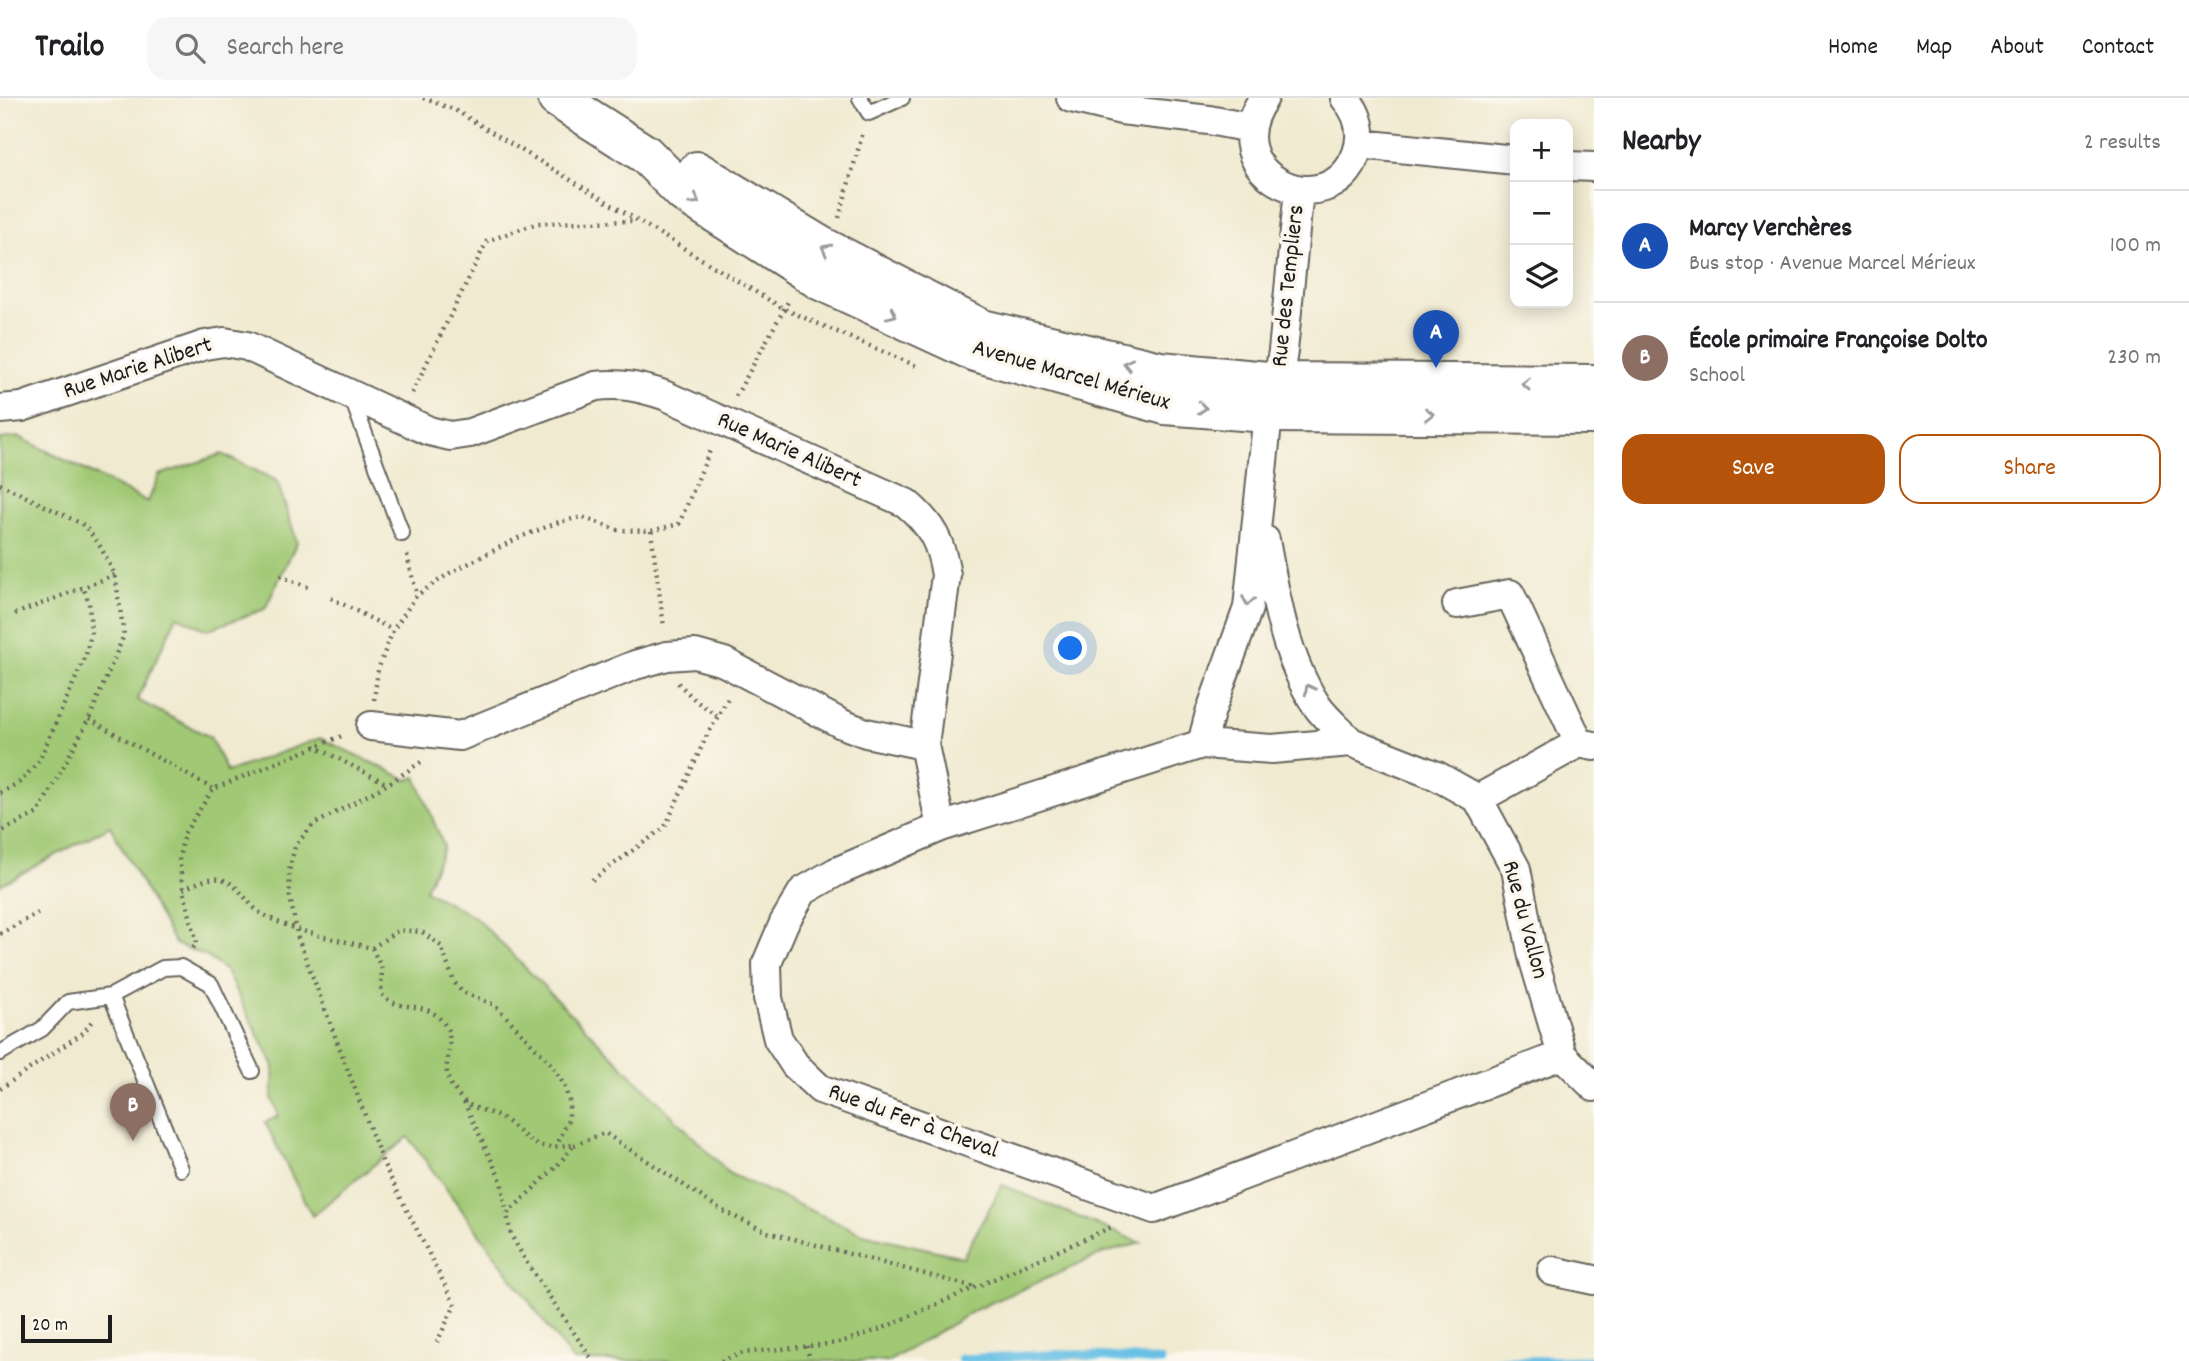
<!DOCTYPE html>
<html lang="en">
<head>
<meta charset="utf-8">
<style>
  :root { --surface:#fff; --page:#f6f6f6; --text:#202124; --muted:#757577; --line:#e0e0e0; --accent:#b45309 }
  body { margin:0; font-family:Dekko,sans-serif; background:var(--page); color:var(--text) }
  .controls { position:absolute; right:21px; top:21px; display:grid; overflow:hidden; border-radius:14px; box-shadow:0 4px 18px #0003 }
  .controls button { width:63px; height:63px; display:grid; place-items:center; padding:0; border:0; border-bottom:2px solid var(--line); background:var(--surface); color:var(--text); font:35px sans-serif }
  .scale { position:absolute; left:21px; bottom:18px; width:91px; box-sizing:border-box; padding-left:7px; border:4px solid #1c1c1c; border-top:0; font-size:19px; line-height:24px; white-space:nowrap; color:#1c1c1c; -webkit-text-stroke:5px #fbf7ec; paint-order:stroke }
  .you { position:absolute; left:1071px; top:551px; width:24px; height:24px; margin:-18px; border:5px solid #fff; border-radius:50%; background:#1a73e8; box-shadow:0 0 0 10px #1a73e833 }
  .badge { display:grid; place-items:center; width:46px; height:46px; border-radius:50%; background:var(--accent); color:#fff; font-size:23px; font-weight:700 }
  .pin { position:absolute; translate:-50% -58px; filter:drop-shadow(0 2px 4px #0008) }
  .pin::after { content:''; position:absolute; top:37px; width:24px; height:21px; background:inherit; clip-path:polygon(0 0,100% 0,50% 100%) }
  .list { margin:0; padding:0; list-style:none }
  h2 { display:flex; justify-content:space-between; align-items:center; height:91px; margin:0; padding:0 28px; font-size:30px }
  h2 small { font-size:23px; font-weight:400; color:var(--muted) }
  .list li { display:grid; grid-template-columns:46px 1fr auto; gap:21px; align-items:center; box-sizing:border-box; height:112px; padding:0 28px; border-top:2px solid var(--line) }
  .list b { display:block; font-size:26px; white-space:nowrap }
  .list p { margin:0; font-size:23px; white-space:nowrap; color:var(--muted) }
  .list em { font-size:23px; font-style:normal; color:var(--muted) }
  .actions { display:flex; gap:14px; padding:21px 28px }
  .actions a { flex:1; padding:16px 0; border:2px solid var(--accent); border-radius:21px; text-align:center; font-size:24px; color:var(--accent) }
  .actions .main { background:var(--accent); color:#fff }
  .icon { flex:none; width:38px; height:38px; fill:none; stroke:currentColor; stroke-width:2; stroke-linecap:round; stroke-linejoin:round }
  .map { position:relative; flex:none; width:1594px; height:1263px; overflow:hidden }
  header { display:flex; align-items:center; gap:42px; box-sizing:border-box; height:98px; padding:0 35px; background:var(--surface); border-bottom:2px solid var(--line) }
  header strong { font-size:33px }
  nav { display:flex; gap:38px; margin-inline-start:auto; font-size:24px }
  .search { width:490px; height:63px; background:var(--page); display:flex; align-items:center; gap:18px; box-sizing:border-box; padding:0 24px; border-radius:21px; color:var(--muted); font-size:26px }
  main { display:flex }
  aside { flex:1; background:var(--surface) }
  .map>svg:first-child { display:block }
  .green { fill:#a1c974; stroke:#5e7248; stroke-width:2 }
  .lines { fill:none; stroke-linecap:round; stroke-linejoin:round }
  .stream { stroke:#68c0e5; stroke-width:9 }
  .service-casing { stroke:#66645b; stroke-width:18 }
  .minor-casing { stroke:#66645b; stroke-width:32 }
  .secondary-casing { stroke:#66645b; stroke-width:42 }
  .path { stroke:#66645b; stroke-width:4.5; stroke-dasharray:2 5; stroke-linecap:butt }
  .service { stroke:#fff; stroke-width:14 }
  .minor { stroke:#fff; stroke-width:28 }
  .secondary { stroke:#fff; stroke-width:38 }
  .oneway { stroke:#999 }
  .labels { text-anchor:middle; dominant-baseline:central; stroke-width:7; stroke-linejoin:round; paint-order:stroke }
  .street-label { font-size:24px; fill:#1c1c1c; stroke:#fbf7ec }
</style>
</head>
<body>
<header>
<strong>Trailo</strong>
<div class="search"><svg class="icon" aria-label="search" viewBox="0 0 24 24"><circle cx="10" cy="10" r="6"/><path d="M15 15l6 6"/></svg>Search here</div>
<nav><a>Home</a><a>Map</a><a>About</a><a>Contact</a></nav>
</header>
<main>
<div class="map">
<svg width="1594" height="1263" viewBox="0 0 1594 1263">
  <rect width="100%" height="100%" fill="#fbf7ec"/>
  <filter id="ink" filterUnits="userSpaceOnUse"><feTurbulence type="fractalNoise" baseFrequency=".0143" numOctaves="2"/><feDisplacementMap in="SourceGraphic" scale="14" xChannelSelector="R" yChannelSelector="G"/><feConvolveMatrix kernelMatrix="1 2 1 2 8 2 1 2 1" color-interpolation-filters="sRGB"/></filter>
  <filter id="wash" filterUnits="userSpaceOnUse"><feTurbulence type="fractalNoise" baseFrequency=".00686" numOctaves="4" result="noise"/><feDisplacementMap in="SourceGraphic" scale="28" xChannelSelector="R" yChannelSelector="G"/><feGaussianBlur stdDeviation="1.57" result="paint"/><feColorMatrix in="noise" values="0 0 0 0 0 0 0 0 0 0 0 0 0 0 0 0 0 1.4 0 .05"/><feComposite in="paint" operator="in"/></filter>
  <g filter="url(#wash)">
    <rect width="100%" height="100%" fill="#f0ead0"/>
    <!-- green -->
    <path class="green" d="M 19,339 L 148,404 L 159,377 L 222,356 L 277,383 L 297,444 L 265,511 L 207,532 L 177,518 L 137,602 L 210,639 L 227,674 L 320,640 L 408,682 L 416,679 L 444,749 L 425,792 L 475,819 L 730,1076 L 863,1136 L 963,1159 L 1002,1087 L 1141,1145 L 1104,1155 L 979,1210 L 889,1263 L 573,1263 L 408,1039 L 312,1118 L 265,1024 L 279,1018 L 272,1001 L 274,968 L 225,872 L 206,858 L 175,846 L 110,728 L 0,787 L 0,341 Z"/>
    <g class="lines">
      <!-- stream -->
      <path class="stream" d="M 961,1261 L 1069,1256 L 1161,1263
        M 1497,1263 L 1594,1262"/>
    </g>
  </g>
  <g filter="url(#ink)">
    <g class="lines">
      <defs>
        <path id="service" d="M 860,0 L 869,15 L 902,0
          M 351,298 L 402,436
          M 111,898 L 181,1071
          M 0,955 L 42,931 L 68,904 L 111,898 L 163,870 L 181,869 L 211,886 L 252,973"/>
        <path id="minor" d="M 1071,0 L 1121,12 L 1209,22 L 1250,30
          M 1264,0 C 1210,76 1329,132 1357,55 C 1364,35 1359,16 1345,0
          M 1360,46 L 1515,62
          M 1568,68 L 1594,69
          M 0,311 L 22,309 L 205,247 L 224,244 L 247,248 L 429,333 L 450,338 L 470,335 L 596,288 C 621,285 640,289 664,297 L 906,405 C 932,427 941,444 946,477 L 924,647 L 941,729
          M 1265,442 C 1275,497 1285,560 1317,608 C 1326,621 1340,632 1351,644
          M 1457,506 L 1510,496 L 1579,645
          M 371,628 L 460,638 L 635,567 L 667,558 L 695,556 L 724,564 L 842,626 L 866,635 L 924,647
          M 1202,646 L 1210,615 L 1248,510 L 1268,315 L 1278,284 L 1283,253 L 1299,92
          M 1478,701 L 1579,645 L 1594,648
          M 1562,957 L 1154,1111 L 820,991 L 795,967 L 778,941 L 768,900 L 767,865 L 784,825 L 803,793 L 836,774 L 941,729 L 1202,646 L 1272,651 L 1351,644 L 1437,678 L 1478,701 L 1516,771 L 1533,859 L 1562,957 L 1594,989
          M 1552,1173 L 1594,1182"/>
        <path id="secondary" d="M 557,0 L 645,56 L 684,95 L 821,183 L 975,254 L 1165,307 L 1268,315 L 1594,317
          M 697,73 L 821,148 L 982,231 L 1160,273 L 1278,284 L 1594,286"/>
      </defs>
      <!-- service casing -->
      <use href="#service" class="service-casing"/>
      <!-- minor casing -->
      <use href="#minor" class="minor-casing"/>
      <!-- secondary casing -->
      <use href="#secondary" class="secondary-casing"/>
      <!-- path -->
      <path class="path" d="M 423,0 L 455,12 L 784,211 L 919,269
        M 839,120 L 863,34
        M 412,295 L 487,143 L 538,125 L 634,123
        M 736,298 L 789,202
        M 0,386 L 84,427 L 99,446 L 115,477 L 124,537 L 89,621 L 38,715 L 0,734
        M 651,433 L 664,529
        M 407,457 L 417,497
        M 280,478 L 308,489
        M 331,500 L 393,532
        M 15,516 L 115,477
        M 678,585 L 696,603 L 718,618
        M 374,602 L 378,572 L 393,532 L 417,497 L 450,475 L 518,440 L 559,424 L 582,419 L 617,432 L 651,433 L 679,426 L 711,350
        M 89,621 L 213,691
        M 314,648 L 387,686
        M 421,664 L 388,686 L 313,727 L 295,748 L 289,773 L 290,799 L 298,840 L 383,1065 L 455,1207 L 437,1244
        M 0,695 L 20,684 L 39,663 L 86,557 L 91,534 L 89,505 L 83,489
        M 592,782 L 665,729 L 707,637 L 730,597
        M 183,791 C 196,786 210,777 224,782 C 241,788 248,809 264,817 C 296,835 337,841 372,850 L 382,871 L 381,895 C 400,918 425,898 445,927 C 456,943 443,962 448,980 C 450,987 458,997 463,1002 C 473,1012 491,1013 502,1020 C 513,1027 530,1046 542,1048 C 551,1050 564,1047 574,1047 L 558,1067 L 507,1116 L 511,1137 L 527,1165 L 593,1263
        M 0,836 L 38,815
        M 193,850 L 197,845 L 183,791 L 179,760 L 184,736 L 213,691 L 344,637
        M 372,850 L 399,832 L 422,834 L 441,848 L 454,884 L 462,894 L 495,907 L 551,966 L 564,987 L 569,1003 L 569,1020 L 557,1047
        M 0,991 L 84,934 L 92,923
        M 464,1004 L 501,1083 L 507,1115
        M 574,1047 L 605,1035 L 723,1113 L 767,1134 L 974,1189
        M 807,1248 L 810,1263
        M 721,1263 L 743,1255 L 838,1245 L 881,1231 L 1114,1128"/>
      <!-- service -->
      <use href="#service" class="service"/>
      <!-- minor -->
      <use href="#minor" class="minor"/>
      <!-- secondary -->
      <use href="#secondary" class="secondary"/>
    </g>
    <!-- one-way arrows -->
    <defs><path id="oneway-chevron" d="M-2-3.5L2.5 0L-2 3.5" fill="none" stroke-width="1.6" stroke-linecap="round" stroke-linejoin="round" transform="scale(1.75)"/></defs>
    <g class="oneway">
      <use href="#oneway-chevron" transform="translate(695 102) rotate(33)"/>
      <use href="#oneway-chevron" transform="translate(826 151) rotate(-152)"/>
      <use href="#oneway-chevron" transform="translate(892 216) rotate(25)"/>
      <use href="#oneway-chevron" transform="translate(1128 266) rotate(-167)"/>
      <use href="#oneway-chevron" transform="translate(1526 286) rotate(-179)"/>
      <use href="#oneway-chevron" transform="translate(1202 310) rotate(5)"/>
      <use href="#oneway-chevron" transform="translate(1429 316)"/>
      <use href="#oneway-chevron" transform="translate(1248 503) rotate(100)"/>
      <use href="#oneway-chevron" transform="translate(1309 591) rotate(-118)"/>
    </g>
  </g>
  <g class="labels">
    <!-- street labels -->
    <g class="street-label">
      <text transform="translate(1289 188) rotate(-84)">Rue des Templiers</text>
      <text transform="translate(138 271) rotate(-18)">Rue Marie Alibert</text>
      <text transform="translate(1071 278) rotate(16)">Avenue Marcel Mérieux</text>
      <text transform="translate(789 353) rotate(24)">Rue Marie Alibert</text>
      <text transform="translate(1524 822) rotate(75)">Rue du Vallon</text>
      <text transform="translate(913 1024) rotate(20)">Rue du Fer à Cheval</text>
    </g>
  </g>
</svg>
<div class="controls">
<button>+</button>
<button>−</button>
<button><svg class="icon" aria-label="layers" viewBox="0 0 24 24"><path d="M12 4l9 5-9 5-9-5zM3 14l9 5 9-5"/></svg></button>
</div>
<div class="scale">20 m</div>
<div class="you"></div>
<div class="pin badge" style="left:1436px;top:270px;background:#1a4fb4">A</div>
<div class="pin badge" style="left:133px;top:1043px;background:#8d6e63">B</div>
</div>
<aside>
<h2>Nearby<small>2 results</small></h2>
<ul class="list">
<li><span class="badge" style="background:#1a4fb4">A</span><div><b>Marcy Verchères</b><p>Bus stop · Avenue Marcel Mérieux</p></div><em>100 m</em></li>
<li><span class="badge" style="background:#8d6e63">B</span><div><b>École primaire Françoise Dolto</b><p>School</p></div><em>230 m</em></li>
</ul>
<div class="actions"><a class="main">Save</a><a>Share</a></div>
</aside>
</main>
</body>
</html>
